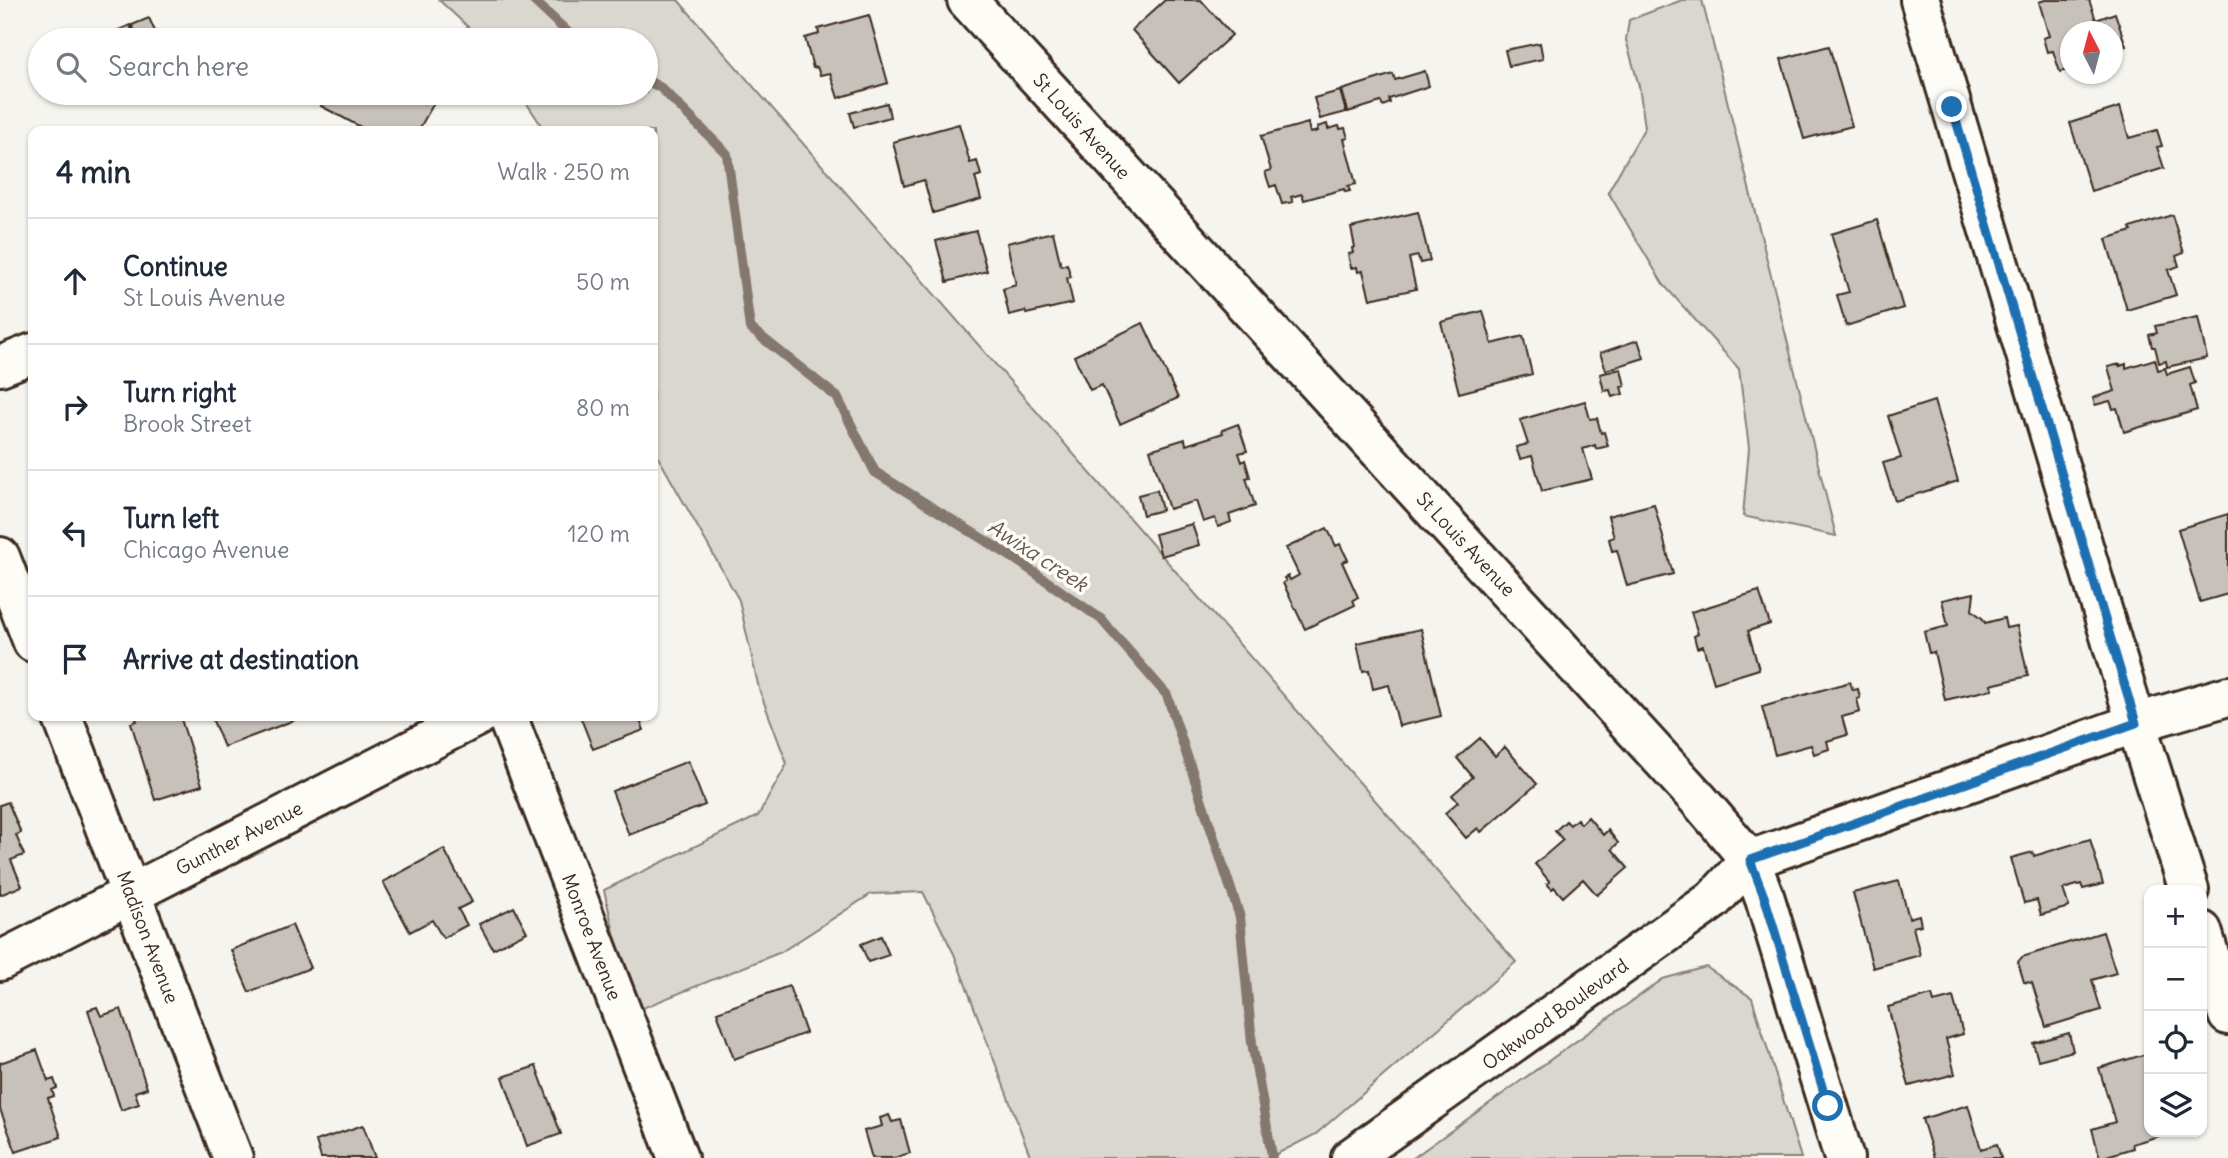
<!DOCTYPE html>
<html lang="en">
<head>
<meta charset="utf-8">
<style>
  :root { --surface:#fff; --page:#f6f6f7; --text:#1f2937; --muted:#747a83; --line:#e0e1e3 }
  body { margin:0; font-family:Delius,sans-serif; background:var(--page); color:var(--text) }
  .controls { position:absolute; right:21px; bottom:21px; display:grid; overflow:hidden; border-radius:14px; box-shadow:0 2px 5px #0004 }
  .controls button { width:63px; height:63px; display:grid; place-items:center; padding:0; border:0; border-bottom:2px solid var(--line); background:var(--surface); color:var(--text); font:35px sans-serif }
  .compass { position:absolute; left:2060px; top:21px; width:63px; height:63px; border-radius:50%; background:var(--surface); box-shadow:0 2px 5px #0004; rotate:354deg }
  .stop { position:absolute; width:21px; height:21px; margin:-16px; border:5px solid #1f6fb2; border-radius:50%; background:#fff }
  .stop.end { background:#1f6fb2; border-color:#fff; box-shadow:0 2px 7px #0008 }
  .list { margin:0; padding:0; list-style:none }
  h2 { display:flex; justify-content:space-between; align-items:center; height:91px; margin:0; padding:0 28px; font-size:30px }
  h2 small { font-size:23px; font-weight:400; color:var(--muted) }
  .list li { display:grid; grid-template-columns:46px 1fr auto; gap:21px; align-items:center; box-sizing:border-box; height:126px; padding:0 28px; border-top:2px solid var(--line) }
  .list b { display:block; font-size:26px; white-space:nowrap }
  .list p { margin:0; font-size:23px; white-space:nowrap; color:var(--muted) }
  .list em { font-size:23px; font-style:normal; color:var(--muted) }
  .icon { flex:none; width:38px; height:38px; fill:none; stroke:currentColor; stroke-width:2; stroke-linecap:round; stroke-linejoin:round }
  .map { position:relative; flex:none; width:2228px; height:1158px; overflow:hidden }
  .search { position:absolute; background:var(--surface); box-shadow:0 2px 5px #0004; left:28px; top:28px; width:630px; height:77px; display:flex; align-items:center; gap:18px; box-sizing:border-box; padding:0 24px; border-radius:38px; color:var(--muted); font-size:26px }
  .panel { position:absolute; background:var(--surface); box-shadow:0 2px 5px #0004; left:28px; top:126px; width:630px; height:595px; border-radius:14px }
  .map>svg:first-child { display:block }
  .green { fill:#dad6d0; stroke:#8a8077; stroke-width:2 }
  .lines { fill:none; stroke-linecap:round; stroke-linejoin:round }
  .stream { stroke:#84786e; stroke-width:10 }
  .building { fill:#c7c1bb; stroke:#3b2a1e; stroke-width:2 }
  .minor-casing { stroke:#3b2a1e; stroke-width:44 }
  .minor { stroke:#fdfcf7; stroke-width:38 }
  .route { stroke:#1f6fb2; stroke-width:9 }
  .labels { text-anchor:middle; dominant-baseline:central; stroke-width:7; stroke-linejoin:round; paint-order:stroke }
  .street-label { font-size:19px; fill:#3b2a1e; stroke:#fdfcf7 }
  .water-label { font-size:21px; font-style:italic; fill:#65584d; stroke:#fdfcf7 }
</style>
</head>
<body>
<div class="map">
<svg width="2228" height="1158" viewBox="0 0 2228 1158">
  <rect width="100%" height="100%" fill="#f5f4ee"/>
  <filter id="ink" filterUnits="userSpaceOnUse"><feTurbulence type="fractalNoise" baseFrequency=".0143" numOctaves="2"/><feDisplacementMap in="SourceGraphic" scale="14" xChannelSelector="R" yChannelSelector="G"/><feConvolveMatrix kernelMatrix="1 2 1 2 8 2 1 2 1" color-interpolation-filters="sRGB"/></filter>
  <g filter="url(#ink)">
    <!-- green -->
    <path class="green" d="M 439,0 L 678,0 L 1516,962 L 1316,1134 L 1269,1158 L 1031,1158 L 954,954 L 923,892 L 871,894 L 781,952 L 633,1012 L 604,890 L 758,816 L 787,764 L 759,689 L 739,600 L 653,448 L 653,131 L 545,131 L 520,93 L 646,93 L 646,40 L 482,40 Z
      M 1682,0 L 1702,0 L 1836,536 L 1743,516 L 1749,448 L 1739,369 L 1663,284 L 1608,192 L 1645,127 L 1639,86 L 1626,40 L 1629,20 Z
      M 1706,967 L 1752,998 L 1801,1158 L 1413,1158 L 1663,979 Z"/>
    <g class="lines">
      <!-- stream -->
      <path class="stream" d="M 533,0 L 576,40
        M 646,80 L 661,88 L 727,154 L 750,328 L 837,397 L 875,472 L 1015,559 L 1101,619 L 1167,695 L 1240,917 L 1252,1043 L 1272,1156"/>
    </g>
    <!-- building -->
    <path class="building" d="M 1165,0 L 1201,0 L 1232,35 L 1179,83 L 1132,30 Z
      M 2045,0 L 2089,0 L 2096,20 L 2115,13 L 2126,46 L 2112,50 L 2112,32 L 2070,32 L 2070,69 L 2060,72 L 2053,51 L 2047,52 L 2043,38 L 2049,36 L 2039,2 Z
      M 869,15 L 888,83 L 838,98 L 830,73 L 820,75 L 817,67 L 813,68 L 805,38 L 819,34 L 818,29 Z
      M 149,18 L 159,40 L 139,40 L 132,25 Z
      M 130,25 L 136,40 L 115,40 L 112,33 Z
      M 1540,43 L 1543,59 L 1509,66 L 1505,50 Z
      M 1829,46 L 1852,126 L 1804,139 L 1781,59 Z
      M 1425,71 L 1429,86 L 1389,99 L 1390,103 L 1383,106 L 1381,102 L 1348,112 L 1342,90 L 1393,74 L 1395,80 Z
      M 1340,91 L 1346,112 L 1320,119 L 1314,98 Z
      M 328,93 L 415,93 L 434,103 L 418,131 L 380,131 L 374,128 L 373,131 L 368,131 L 321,106 Z
      M 887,103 L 890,117 L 854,127 L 850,113 Z
      M 2120,107 L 2129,138 L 2157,130 L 2162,146 L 2157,147 L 2164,168 L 2091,191 L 2070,123 Z
      M 1308,123 L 1310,133 L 1318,131 L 1317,127 L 1327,124 L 1328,129 L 1339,126 L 1340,129 L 1345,128 L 1348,138 L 1344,139 L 1356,184 L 1348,186 L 1350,191 L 1345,192 L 1344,189 L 1304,200 L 1302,194 L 1291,197 L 1293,202 L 1282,204 L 1276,185 L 1270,187 L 1265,172 L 1271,170 L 1261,136 Z
      M 959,124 L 970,163 L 977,161 L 981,175 L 975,177 L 981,199 L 933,213 L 924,180 L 904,186 L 893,142 Z
      M 1418,212 L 1430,261 L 1420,263 L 1418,256 L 1409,258 L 1416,289 L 1370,299 L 1363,271 L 1358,272 L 1357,267 L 1351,268 L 1348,254 L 1353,253 L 1352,248 L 1355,247 L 1351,228 Z
      M 2172,215 L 2184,253 L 2176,256 L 2179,266 L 2168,270 L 2176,295 L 2127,310 L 2106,239 L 2132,231 L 2130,228 Z
      M 1877,220 L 1903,308 L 1846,326 L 1837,295 L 1849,292 L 1831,234 Z
      M 976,231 L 987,271 L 947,282 L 936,241 Z
      M 1053,232 L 1061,266 L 1067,264 L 1071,277 L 1067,278 L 1073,303 L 1026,314 L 1025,311 L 1009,315 L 1003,289 L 1016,285 L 1007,243 Z
      M 1483,311 L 1492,344 L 1523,336 L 1532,374 L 1459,393 L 1441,322 Z
      M 2198,317 L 2207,358 L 2167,367 L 2166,361 L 2159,363 L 2155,347 L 2152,347 L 2149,335 L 2157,333 L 2155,326 Z
      M 1143,323 L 1178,398 L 1120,424 L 1102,385 L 1090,390 L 1074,356 Z
      M 1638,340 L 1644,358 L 1606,370 L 1600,353 Z
      M 2155,359 L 2158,370 L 2165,368 L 2167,374 L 2190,367 L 2195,383 L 2190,385 L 2197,410 L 2124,432 L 2117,408 L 2113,409 L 2110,401 L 2095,405 L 2093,398 L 2115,391 L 2108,367 L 2120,364 L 2120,366 L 2126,364 L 2126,368 Z
      M 1621,369 L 1625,386 L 1621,387 L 1623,394 L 1612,397 L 1610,390 L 1604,391 L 1600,374 Z
      M 1585,401 L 1590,419 L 1597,418 L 1601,433 L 1604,432 L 1608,446 L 1596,449 L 1595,445 L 1583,449 L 1592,479 L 1542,491 L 1532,456 L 1520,459 L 1516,447 L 1528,444 L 1520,420 Z
      M 1934,401 L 1958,481 L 1895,501 L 1883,463 L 1901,458 L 1888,416 Z
      M 1238,424 L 1247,451 L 1239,453 L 1242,462 L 1245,460 L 1250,477 L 1246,478 L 1255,506 L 1229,515 L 1231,522 L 1218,527 L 1215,518 L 1203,522 L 1196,501 L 1169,509 L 1150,450 L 1185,439 L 1186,445 L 1223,433 L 1222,430 Z
      M 1157,490 L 1162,510 L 1143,515 L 1138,495 Z
      M 1654,504 L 1673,574 L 1627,586 L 1617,550 L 1612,551 L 1609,539 L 1614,537 L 1608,516 Z
      M 2228,514 L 2228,594 L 2200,602 L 2178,529 Z
      M 1192,524 L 1199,545 L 1161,556 L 1155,534 Z
      M 1327,528 L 1336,546 L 1340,544 L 1348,560 L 1342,562 L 1358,597 L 1353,600 L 1355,605 L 1305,629 L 1283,583 L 1286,581 L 1284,578 L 1288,576 L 1290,580 L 1299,575 L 1286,548 Z
      M 1759,591 L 1770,624 L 1748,631 L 1759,669 L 1714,683 L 1703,646 L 1697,648 L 1694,636 L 1698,634 L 1691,612 Z
      M 1974,593 L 1972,610 L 1983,619 L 1985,623 L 2004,618 L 2006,628 L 2017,626 L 2028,676 L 1991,685 L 1993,689 L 1945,700 L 1934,652 L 1929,653 L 1924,632 L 1948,626 L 1942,600 Z
      M 1421,629 L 1441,716 L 1399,726 L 1389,685 L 1373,689 L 1369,670 L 1363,671 L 1357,643 Z
      M 1850,682 L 1853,690 L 1858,689 L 1860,698 L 1857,699 L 1860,712 L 1842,717 L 1847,735 L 1827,741 L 1829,749 L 1814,754 L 1811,745 L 1775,755 L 1762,707 Z
      M 135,716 L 180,716 L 202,785 L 155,800 L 131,723 L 137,721 Z
      M 211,716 L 305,716 L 224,747 Z
      M 580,716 L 638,716 L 644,730 L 593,749 Z
      M 1480,738 L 1495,756 L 1505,747 L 1537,784 L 1481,832 L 1478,828 L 1466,838 L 1445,813 L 1458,802 L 1452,795 L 1473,777 L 1457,758 Z
      M 688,761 L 705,805 L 629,835 L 612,791 Z
      M 8,802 L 21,833 L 16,835 L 24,855 L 11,860 L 22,886 L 0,895 L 0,805 Z
      M 1588,817 L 1603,835 L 1608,830 L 1618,843 L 1612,849 L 1628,868 L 1597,895 L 1583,879 L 1563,897 L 1554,887 L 1552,889 L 1547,884 L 1550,882 L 1535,864 L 1563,840 L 1555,831 L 1566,821 L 1570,825 L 1577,819 L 1581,824 Z
      M 2090,839 L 2103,884 L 2083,889 L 2081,884 L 2063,889 L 2069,907 L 2041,915 L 2037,900 L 2024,903 L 2011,858 L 2033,852 L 2034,856 Z
      M 444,849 L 472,902 L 458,909 L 467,925 L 443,938 L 432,920 L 410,932 L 383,882 Z
      M 1899,881 L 1909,918 L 1919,915 L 1921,925 L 1913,927 L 1920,955 L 1873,968 L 1853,893 Z
      M 514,907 L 527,932 L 493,949 L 479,924 Z
      M 292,925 L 310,968 L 249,992 L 231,950 Z
      M 2103,932 L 2116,973 L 2092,980 L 2101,1010 L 2046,1027 L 2032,983 L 2024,982 L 2018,962 L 2022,957 Z
      M 881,936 L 889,955 L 868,962 L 861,944 Z
      M 789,986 L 806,1033 L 734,1059 L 717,1012 Z
      M 1932,995 L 1934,1002 L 1953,997 L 1963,1034 L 1946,1039 L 1955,1074 L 1909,1086 L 1888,1007 Z
      M 97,1007 L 101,1016 L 121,1009 L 147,1088 L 135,1092 L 139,1104 L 121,1110 L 88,1010 Z
      M 2069,1033 L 2073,1051 L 2038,1060 L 2033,1043 Z
      M 37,1050 L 48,1081 L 54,1079 L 57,1088 L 52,1090 L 54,1096 L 48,1098 L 61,1137 L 16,1152 L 0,1109 L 0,1063 Z
      M 2146,1054 L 2149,1065 L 2149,1132 L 2169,1133 L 2132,1144 L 2133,1148 L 2100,1158 L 2092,1129 L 2115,1122 L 2099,1068 Z
      M 536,1066 L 561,1134 L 527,1146 L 503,1077 Z
      M 1968,1105 L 1981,1149 L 1997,1144 L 2001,1158 L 1934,1158 L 1922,1119 Z
      M 889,1115 L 892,1122 L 901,1120 L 910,1153 L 894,1158 L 872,1158 L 864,1131 L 882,1126 L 880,1118 Z
      M 363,1125 L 375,1158 L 321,1158 L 316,1141 Z"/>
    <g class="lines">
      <defs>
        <path id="minor" d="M 967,0 L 1698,799 L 1750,860 L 1765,899 L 1844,1158
          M 1920,0 L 2136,723 L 2189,890
          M 0,366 L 33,353
          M 0,557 L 33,642
          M 62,716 L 233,1158
          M 507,716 L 678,1158
          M 2202,931 L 2228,1015
          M 0,961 L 478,716
          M 1351,1158 L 1713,900 L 1750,860 L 2136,723 L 2228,696"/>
      </defs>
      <!-- minor casing -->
      <use href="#minor" class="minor-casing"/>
      <!-- minor -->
      <use href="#minor" class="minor"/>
    </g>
  </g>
  <g class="lines" filter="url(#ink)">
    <!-- route -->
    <path class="route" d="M 1828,1106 L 1765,899 L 1750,860 L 2136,723 L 1952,107"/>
  </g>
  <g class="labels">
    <!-- street labels -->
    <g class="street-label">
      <text transform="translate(1082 126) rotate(48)">St Louis Avenue</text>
      <text transform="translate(1466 544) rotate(47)">St Louis Avenue</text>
      <text transform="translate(239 838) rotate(-27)">Gunther Avenue</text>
      <text transform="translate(148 937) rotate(69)">Madison Avenue</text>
      <text transform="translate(592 937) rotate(69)">Monroe Avenue</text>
      <text transform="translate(1555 1014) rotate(-36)">Oakwood Boulevard</text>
    </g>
    <!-- water labels -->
    <g class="water-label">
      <text transform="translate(1038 555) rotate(33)">Awixa creek</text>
    </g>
  </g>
</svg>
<div class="controls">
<button>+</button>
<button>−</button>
<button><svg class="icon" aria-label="locate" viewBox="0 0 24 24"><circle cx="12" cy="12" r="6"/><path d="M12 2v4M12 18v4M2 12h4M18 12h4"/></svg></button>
<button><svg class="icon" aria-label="layers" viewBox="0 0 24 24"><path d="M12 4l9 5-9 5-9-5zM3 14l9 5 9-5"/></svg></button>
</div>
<svg class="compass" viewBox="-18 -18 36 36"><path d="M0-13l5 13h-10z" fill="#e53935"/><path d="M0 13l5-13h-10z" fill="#747a83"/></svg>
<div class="stop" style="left:1828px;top:1106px"></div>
<div class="stop end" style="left:1952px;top:107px"></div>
<div class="search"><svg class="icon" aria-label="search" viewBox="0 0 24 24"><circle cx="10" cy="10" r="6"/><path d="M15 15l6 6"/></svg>Search here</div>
<section class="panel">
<h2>4 min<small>Walk · 250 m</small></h2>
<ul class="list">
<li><svg class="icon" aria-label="ahead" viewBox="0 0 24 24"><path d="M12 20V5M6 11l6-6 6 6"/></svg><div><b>Continue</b><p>St Louis Avenue</p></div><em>50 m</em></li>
<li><svg class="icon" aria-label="right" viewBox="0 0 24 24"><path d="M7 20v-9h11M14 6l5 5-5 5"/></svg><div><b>Turn right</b><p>Brook Street</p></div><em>80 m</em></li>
<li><svg class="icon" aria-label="left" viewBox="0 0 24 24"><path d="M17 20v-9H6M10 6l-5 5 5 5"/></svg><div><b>Turn left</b><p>Chicago Avenue</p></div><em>120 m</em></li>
<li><svg class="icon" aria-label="arrive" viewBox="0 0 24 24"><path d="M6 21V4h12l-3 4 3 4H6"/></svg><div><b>Arrive at destination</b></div></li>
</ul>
</section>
</div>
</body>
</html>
